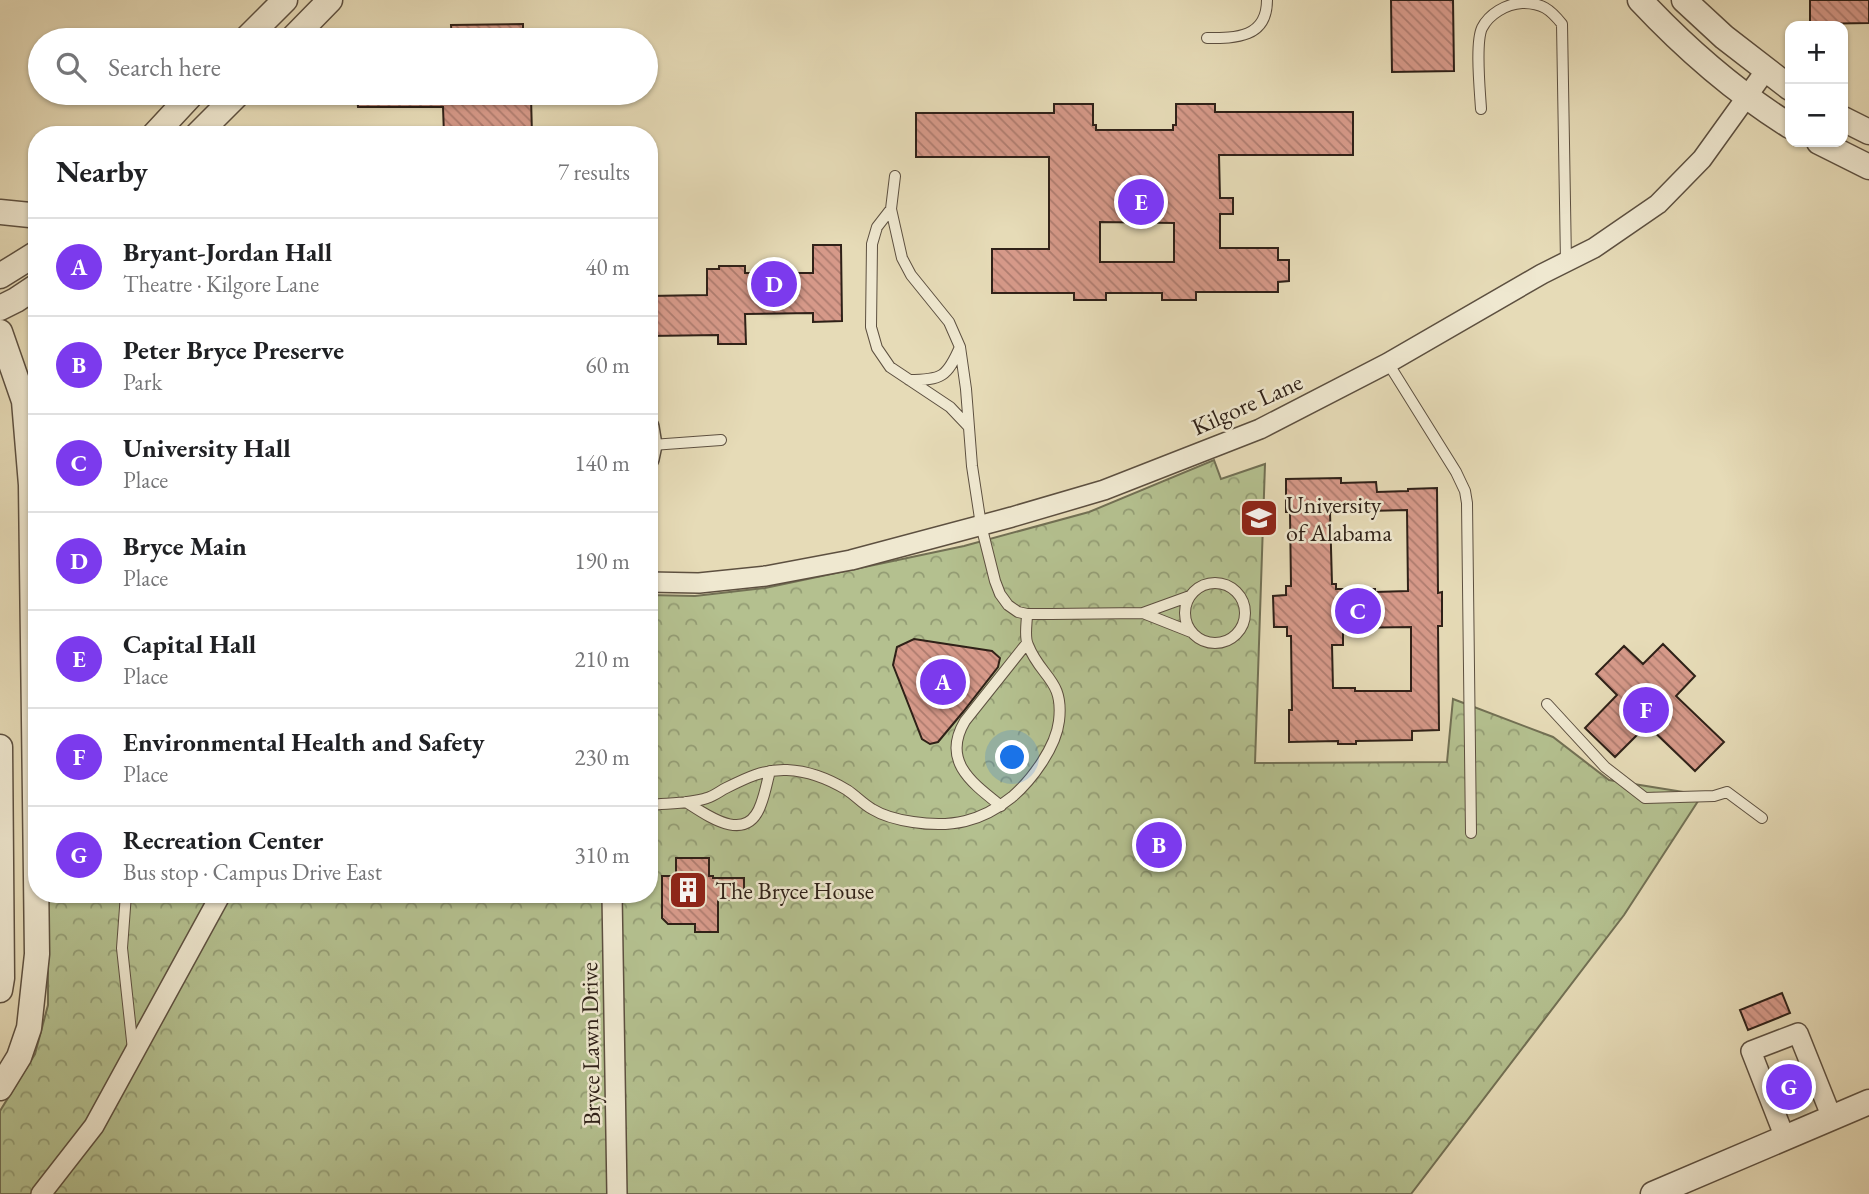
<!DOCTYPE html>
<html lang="en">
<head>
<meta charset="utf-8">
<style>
  :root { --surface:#fff; --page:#f6f6f6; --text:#202124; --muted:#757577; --line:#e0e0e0; --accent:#7c3aed }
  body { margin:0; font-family:"EB Garamond",serif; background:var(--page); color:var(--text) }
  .controls { position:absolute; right:21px; top:21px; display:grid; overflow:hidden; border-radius:14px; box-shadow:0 2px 5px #0004 }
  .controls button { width:63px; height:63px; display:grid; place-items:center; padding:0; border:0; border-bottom:2px solid var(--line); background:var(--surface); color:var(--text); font:35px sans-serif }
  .you { position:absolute; left:1013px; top:758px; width:24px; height:24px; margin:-18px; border:5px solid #fff; border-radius:50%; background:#1a73e8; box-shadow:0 0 0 10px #1a73e833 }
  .badge { display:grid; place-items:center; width:46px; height:46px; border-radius:50%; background:var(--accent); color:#fff; font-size:23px; font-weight:700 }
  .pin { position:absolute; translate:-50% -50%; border:4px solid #fff; box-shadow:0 2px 7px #0006 }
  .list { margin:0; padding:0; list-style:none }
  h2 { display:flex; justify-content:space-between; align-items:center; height:91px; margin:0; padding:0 28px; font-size:30px }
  h2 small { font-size:23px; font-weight:400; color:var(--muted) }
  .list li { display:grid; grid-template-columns:46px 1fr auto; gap:21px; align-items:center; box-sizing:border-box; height:98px; padding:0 28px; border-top:2px solid var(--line) }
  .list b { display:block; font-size:26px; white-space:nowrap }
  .list p { margin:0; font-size:23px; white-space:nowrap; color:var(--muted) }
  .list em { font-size:23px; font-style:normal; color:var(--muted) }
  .icon { flex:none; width:38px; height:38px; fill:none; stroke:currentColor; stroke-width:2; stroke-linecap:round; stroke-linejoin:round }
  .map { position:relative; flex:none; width:1869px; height:1194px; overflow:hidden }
  .search { position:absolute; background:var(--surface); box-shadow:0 2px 5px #0004; left:28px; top:28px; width:630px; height:77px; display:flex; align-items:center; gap:18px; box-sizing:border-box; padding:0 24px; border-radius:38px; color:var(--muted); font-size:26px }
  .panel { position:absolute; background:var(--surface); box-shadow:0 2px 5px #0004; left:28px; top:126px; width:630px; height:777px; border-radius:28px }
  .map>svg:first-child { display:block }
  .forest { fill:url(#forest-crowns); stroke:#727054; stroke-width:2 }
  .building { fill:url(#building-back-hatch); stroke:#2f2118; stroke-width:2; fill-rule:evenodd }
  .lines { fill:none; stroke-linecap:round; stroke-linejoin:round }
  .service-casing { stroke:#5d5040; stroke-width:12 }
  .minor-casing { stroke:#5d5040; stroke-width:22 }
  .tertiary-casing { stroke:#5d5040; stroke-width:27 }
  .service { stroke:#efe8d0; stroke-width:10 }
  .minor { stroke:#efe8d0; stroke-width:19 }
  .tertiary { stroke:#efe8d0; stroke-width:24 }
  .labels { text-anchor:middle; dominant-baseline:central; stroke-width:5; stroke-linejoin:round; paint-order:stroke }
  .street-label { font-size:24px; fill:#2f2118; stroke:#efe8d0 }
  .poi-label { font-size:24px; fill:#2f2118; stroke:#efe8d0; text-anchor:start }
</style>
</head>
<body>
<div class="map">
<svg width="1869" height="1194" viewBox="0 0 1869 1194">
  <defs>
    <pattern id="forest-crowns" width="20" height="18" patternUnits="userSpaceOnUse" patternTransform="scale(1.75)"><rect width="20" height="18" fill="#b4c08f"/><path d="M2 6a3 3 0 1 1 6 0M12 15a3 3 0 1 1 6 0" fill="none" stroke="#939c74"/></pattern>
    <pattern id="building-back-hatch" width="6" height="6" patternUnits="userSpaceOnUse" patternTransform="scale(1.75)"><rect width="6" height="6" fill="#d69989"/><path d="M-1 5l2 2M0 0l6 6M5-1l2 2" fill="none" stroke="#ae7c6f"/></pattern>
  </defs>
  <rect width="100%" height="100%" fill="#e6dbb7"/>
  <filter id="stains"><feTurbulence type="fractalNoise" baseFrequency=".00286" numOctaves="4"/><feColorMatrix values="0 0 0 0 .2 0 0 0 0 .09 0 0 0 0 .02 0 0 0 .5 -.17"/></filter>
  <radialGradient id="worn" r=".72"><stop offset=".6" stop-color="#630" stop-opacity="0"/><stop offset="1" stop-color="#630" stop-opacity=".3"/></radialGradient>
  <!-- forest -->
  <path class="forest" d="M 1214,460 L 1221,479 L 1265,464 L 1255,763 L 1447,762 L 1453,699 L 1553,737 L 1609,780 L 1702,795 L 1624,915 L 1411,1194 L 0,1194 L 0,1111 L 35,1054 L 48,1005 L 48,894 L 649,894 L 649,595 L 695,596 L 765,588 L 964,546 L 1089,512 Z"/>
  <!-- building -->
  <path class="building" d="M 1391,0 L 1453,0 L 1454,71 L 1392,72 Z
    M 1810,0 L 1869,0 L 1869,23 L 1810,24 Z
    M 523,24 L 523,40 L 452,40 L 451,25 Z
    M 357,93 L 453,93 L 453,98 L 531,97 L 532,135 L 444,135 L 443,107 L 358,107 Z
    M 1054,104 L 1093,104 L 1093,125 L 1096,125 L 1096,130 L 1173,130 L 1173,125 L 1176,125 L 1176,104 L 1215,104 L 1215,112 L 1353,112 L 1353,155 L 1219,155 L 1220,198 L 1233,198 L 1233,214 L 1220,214 L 1220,248 L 1278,248 L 1278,260 L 1289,260 L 1289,281 L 1278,282 L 1278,292 L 1196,292 L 1196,300 L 1162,300 L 1162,293 L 1106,293 L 1106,300 L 1074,300 L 1074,293 L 992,293 L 992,249 L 1049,249 L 1049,157 L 916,157 L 916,113 L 1054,113 ZM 1100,222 L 1174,223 L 1174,262 L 1100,262 Z
    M 813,245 L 841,245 L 842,321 L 813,322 L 813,313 L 745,314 L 746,344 L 718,344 L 718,335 L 649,336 L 649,296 L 707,295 L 707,269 L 719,269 L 719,266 L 745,266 L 745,273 L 813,273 Z
    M 1341,478 L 1341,483 L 1376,482 L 1377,492 L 1408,491 L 1408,489 L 1437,488 L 1438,593 L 1442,592 L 1442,626 L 1438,626 L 1439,730 L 1412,731 L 1412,740 L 1356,741 L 1356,744 L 1338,744 L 1338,741 L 1289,742 L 1289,710 L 1292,710 L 1291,636 L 1287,636 L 1287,627 L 1274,627 L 1273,596 L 1286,595 L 1286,586 L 1291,586 L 1290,512 L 1286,512 L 1286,479 ZM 1407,510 L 1408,591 L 1375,592 L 1375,589 L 1336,589 L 1336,584 L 1332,584 L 1330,512 ZM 1411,627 L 1411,691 L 1355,691 L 1355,688 L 1333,688 L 1332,645 L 1343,645 L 1343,628 Z
    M 914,639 L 992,651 L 1000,658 L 998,667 L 963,712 L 938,742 L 930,744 L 922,739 L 893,665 L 897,647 Z
    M 1663,644 L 1695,676 L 1676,696 L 1724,742 L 1695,771 L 1647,725 L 1615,757 L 1585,728 L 1617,695 L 1596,674 L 1624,646 L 1643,664 Z
    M 676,858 L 709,858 L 709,876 L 713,876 L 713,878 L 744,878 L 744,900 L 718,900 L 718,932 L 695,932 L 695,924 L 668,924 L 662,918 L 662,876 L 676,876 Z
    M 1782,993 L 1790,1013 L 1748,1030 L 1740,1010 Z"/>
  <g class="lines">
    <defs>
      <path id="service" d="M 1207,38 C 1236,38 1267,38 1267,0
        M 1481,109 C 1480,91 1475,43 1482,28 C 1489,14 1506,4 1522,3 C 1542,3 1550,9 1562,24 L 1566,262
        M 895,176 L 891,209 L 902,258 L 911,275 L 949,322 L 960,347 L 966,389 L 972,466 L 981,525 L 995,581 L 1000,594 L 1008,605 L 1018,612 L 1027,614 L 1051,614 L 1143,613 L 1190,596
        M 891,209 L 877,227 L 872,244 L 871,327 L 877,348 L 890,367 L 950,407 L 969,427
        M 1388,363 L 1456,472 L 1465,491 L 1467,503 L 1471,833
        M 909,380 C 942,380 947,377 960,347
        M 652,445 L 721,440
        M1185 613a30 30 0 1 1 60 0a30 30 0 1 1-60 0Z
        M 1143,613 L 1191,632
        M 1547,704 L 1605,767 L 1645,798 L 1714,796 L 1727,792 L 1762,818
        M 686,802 C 708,816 747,845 761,804 C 765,794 767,782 770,771
        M 649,805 C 668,803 690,804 707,798 C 714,796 720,791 726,788 C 746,778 764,769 787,770 C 808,771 829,779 847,790 C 856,796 863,804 872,809 C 885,817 899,820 913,822 C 951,828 981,822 1012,797 C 1032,780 1056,747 1059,721 C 1064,679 1041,678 1028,645 C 1024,637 1027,623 1027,614
        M 1001,806 C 972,783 941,761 965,721 L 1027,643
        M 126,894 L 122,948 L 133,1050"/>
      <path id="minor" d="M 649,427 L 652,445 L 649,459
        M 649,582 L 699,583 L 766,576 L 851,560 L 1012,517 L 1104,490 L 1260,429 L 1388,363 L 1542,274 L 1594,248 L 1658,204 L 1702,159 L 1766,70
        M 612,894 L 617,1194
        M 1785,1138 L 1751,1051 L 1798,1033 L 1832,1118
        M 41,1194 L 94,1126 L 221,894"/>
      <path id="tertiary" d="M 1640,0 C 1685,48 1734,91 1790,126
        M 1684,0 L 1724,37 L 1790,88
        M 245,40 L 285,0
        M 291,40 L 330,0
        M 1843,119 L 1869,132
        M 154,135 L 193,93
        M 197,135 L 239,93
        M 1819,142 L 1869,167
        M 0,212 L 30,215 L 37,213
        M 0,276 L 37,253
        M 0,308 L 16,300 L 37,286
        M 0,332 L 24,401 L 31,485 L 37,954 L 29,1028 L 19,1057 L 0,1088
        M 0,747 L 2,978 L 0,990
        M 1653,1194 L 1869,1102"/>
    </defs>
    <!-- service casing -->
    <use href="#service" class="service-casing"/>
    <!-- minor casing -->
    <use href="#minor" class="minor-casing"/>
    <!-- tertiary casing -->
    <use href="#tertiary" class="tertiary-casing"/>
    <!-- service -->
    <use href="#service" class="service"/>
    <!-- minor -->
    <use href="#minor" class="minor"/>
    <!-- tertiary -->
    <use href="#tertiary" class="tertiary"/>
  </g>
  <!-- icons -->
  <defs>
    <symbol id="university-square" viewBox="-11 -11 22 22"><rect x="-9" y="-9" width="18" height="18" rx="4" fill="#8f2418" stroke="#efe8d0"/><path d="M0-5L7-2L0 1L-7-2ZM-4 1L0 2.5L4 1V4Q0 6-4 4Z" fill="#fff"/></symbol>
    <symbol id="building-square" viewBox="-11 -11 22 22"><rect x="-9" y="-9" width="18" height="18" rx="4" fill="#8f2418" stroke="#efe8d0"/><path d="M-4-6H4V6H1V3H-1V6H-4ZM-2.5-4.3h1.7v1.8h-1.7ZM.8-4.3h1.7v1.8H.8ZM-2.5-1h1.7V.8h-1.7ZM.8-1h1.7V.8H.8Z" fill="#fff"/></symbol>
  </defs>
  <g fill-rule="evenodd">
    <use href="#university-square" x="1237" y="496" width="44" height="44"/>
    <use href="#building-square" x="666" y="868" width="44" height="44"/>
  </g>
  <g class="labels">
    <!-- street labels -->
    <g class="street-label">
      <text transform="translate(1247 404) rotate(-24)">Kilgore Lane</text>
      <text transform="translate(590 1044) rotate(-91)">Bryce Lawn Drive</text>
    </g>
    <!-- poi labels -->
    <g class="poi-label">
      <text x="1286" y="504">University<tspan x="1286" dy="28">of Alabama</tspan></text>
      <text x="715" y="890">The Bryce House</text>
    </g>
  </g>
  <rect width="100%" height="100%" filter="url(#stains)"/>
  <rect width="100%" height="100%" fill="url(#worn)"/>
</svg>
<div class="controls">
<button>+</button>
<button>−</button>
</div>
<div class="you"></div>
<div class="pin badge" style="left:943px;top:682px">A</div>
<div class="pin badge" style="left:1159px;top:845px">B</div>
<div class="pin badge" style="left:1358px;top:611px">C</div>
<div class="pin badge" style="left:774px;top:284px">D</div>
<div class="pin badge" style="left:1141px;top:202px">E</div>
<div class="pin badge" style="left:1646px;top:710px">F</div>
<div class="pin badge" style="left:1789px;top:1087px">G</div>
<div class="search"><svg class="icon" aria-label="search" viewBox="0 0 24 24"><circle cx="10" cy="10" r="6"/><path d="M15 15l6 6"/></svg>Search here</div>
<section class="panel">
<h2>Nearby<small>7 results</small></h2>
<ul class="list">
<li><span class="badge">A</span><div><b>Bryant-Jordan Hall</b><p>Theatre · Kilgore Lane</p></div><em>40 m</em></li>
<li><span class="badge">B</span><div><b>Peter Bryce Preserve</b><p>Park</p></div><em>60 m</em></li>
<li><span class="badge">C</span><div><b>University Hall</b><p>Place</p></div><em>140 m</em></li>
<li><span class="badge">D</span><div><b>Bryce Main</b><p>Place</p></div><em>190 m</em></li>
<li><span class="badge">E</span><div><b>Capital Hall</b><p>Place</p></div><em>210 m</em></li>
<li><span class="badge">F</span><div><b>Environmental Health and Safety</b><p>Place</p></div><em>230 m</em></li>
<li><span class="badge">G</span><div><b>Recreation Center</b><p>Bus stop · Campus Drive East</p></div><em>310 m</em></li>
</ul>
</section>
</div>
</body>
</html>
